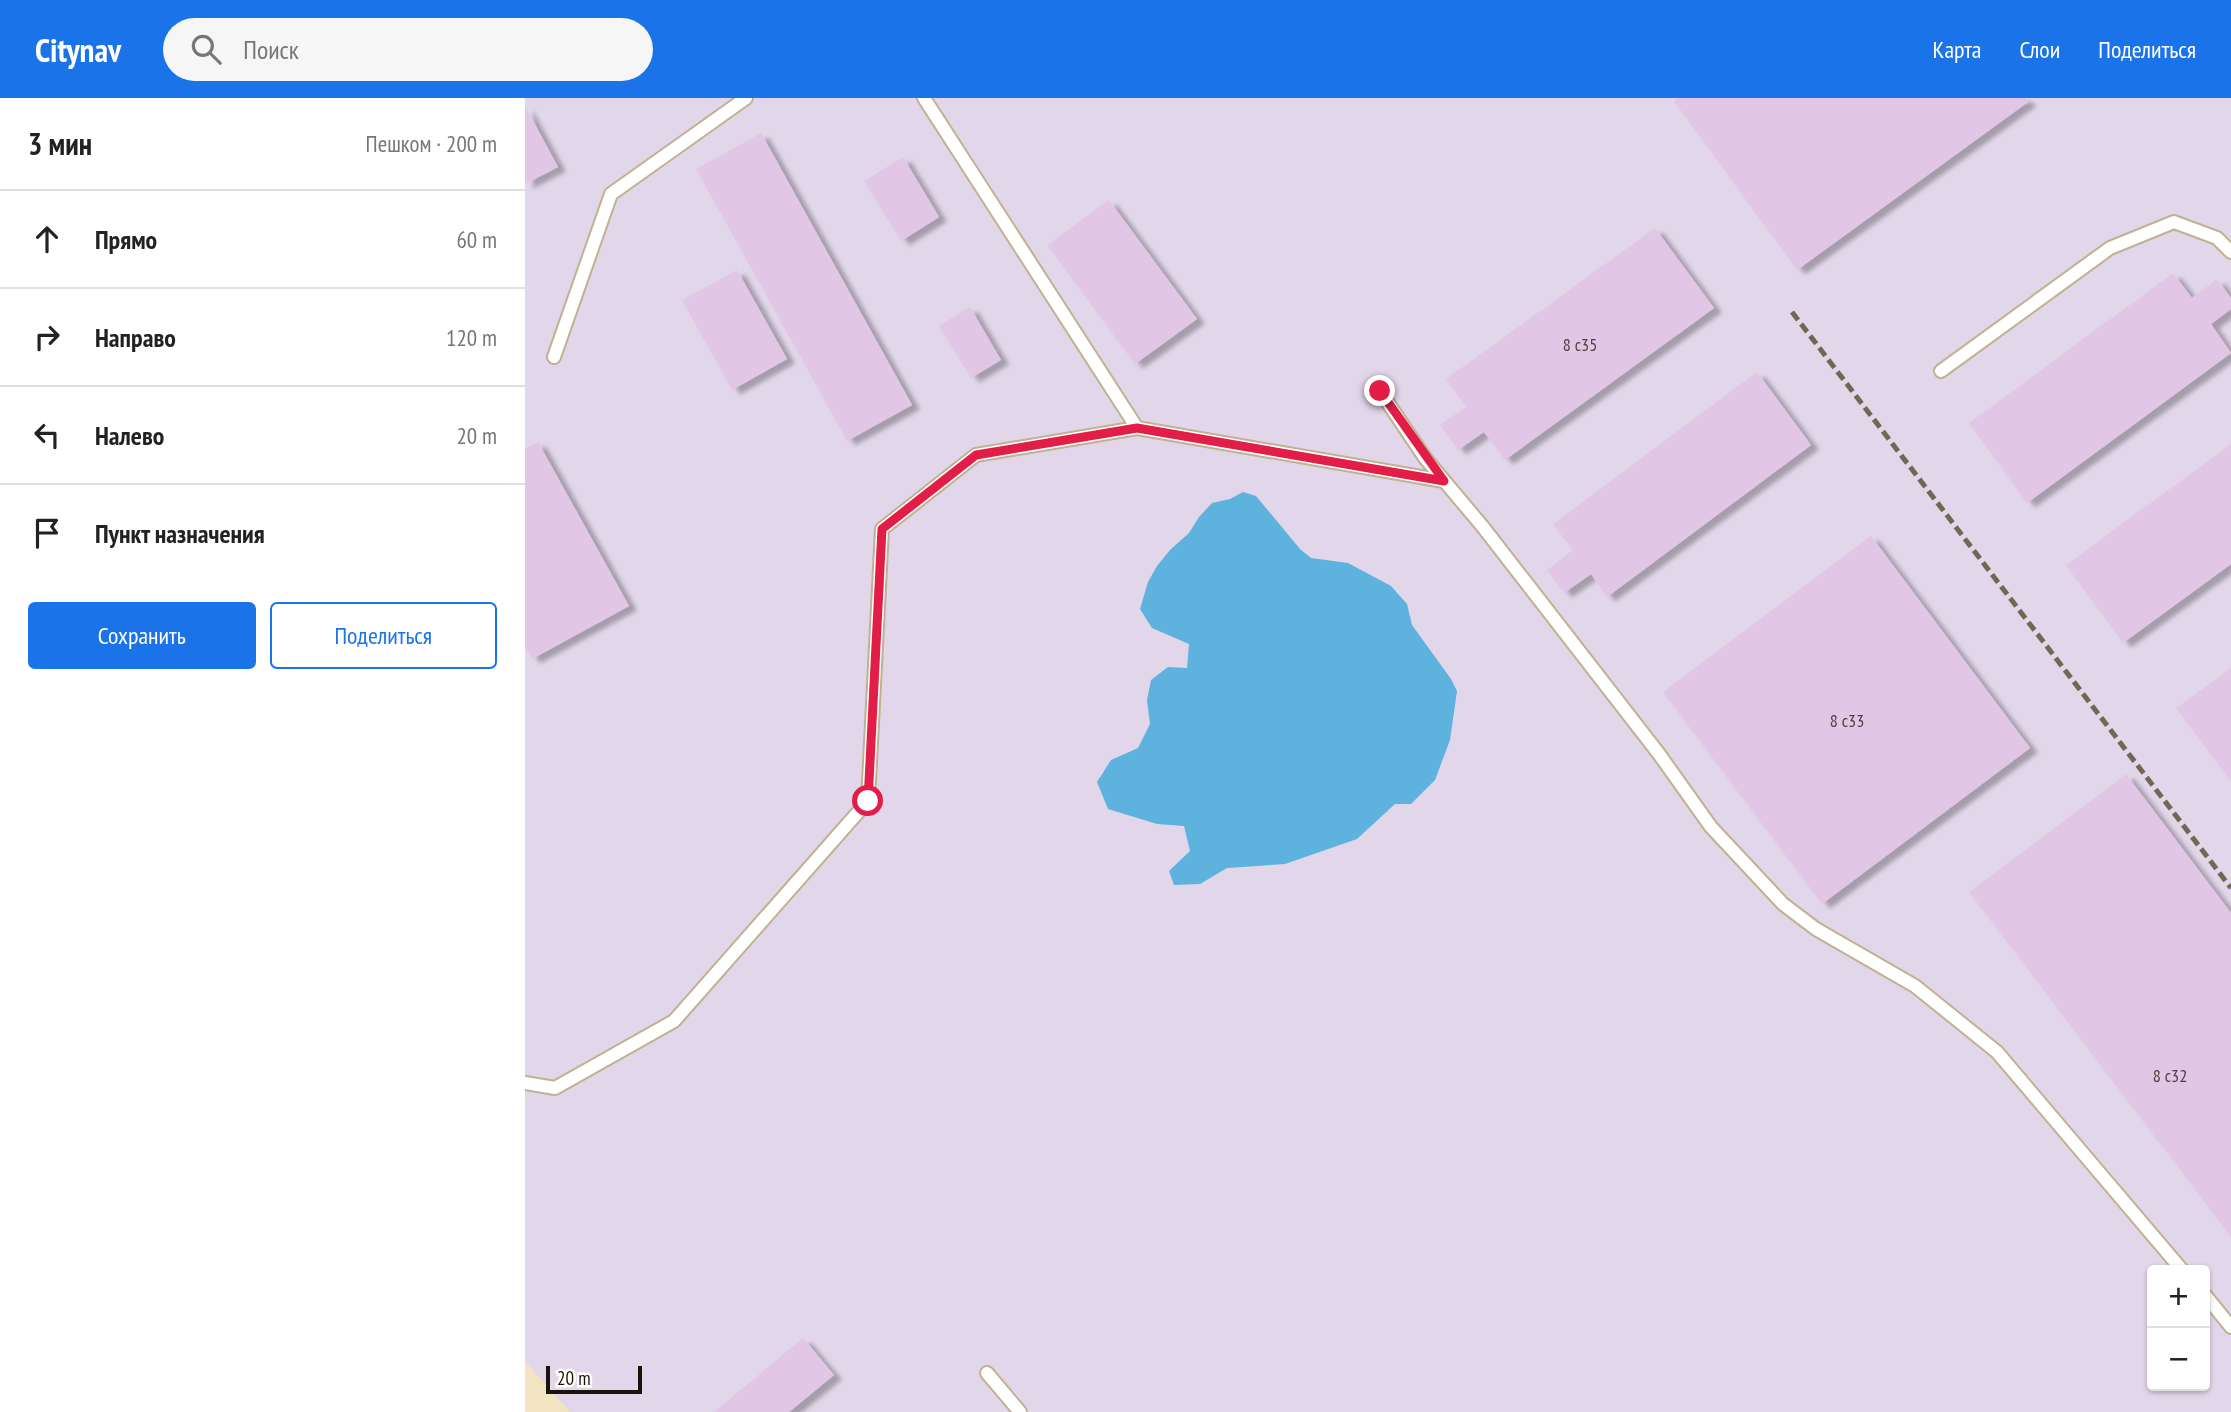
<!DOCTYPE html>
<html lang="ru">
<head>
<meta charset="utf-8">
<style>
  :root { --surface:#fff; --page:#f6f6f6; --text:#222; --muted:#767676; --line:#e0e0e0; --accent:#1a73e8 }
  body { margin:0; font-family:"PT Sans Narrow",sans-serif; background:var(--page); color:var(--text) }
  .controls { position:absolute; right:21px; bottom:21px; display:grid; overflow:hidden; border-radius:7px; box-shadow:0 2px 5px #0004 }
  .controls button { width:63px; height:63px; display:grid; place-items:center; padding:0; border:0; border-bottom:2px solid var(--line); background:var(--surface); color:var(--text); font:35px sans-serif }
  .scale { position:absolute; left:21px; bottom:18px; width:96px; box-sizing:border-box; padding-left:7px; border:4px solid #191408; border-top:0; font-size:19px; line-height:24px; white-space:nowrap; color:#191408; -webkit-text-stroke:5px #fff; paint-order:stroke }
  .stop { position:absolute; width:21px; height:21px; margin:-16px; border:5px solid #e11d48; border-radius:50%; background:#fff }
  .stop.end { background:#e11d48; border-color:#fff; box-shadow:0 2px 7px #0008 }
  .list { margin:0; padding:0; list-style:none }
  h2 { display:flex; justify-content:space-between; align-items:center; height:91px; margin:0; padding:0 28px; font-size:30px }
  h2 small { font-size:23px; font-weight:400; color:var(--muted) }
  .list li { display:grid; grid-template-columns:46px 1fr auto; gap:21px; align-items:center; box-sizing:border-box; height:98px; padding:0 28px; border-top:2px solid var(--line) }
  .list b { display:block; font-size:26px; white-space:nowrap }
  .list em { font-size:23px; font-style:normal; color:var(--muted) }
  .actions { display:flex; gap:14px; padding:21px 28px }
  .actions a { flex:1; padding:16px 0; border:2px solid var(--accent); border-radius:7px; text-align:center; font-size:24px; color:var(--accent) }
  .actions .main { background:var(--accent); color:#fff }
  .icon { flex:none; width:38px; height:38px; fill:none; stroke:currentColor; stroke-width:2; stroke-linecap:round; stroke-linejoin:round }
  .map { position:relative; flex:none; width:1706px; height:1314px; overflow:hidden }
  header { display:flex; align-items:center; gap:42px; box-sizing:border-box; height:98px; padding:0 35px; background:var(--accent); color:#fff }
  header strong { font-size:33px }
  nav { display:flex; gap:38px; margin-inline-start:auto; font-size:24px }
  .search { width:490px; height:63px; background:var(--page); display:flex; align-items:center; gap:18px; box-sizing:border-box; padding:0 24px; border-radius:38px; color:var(--muted); font-size:26px }
  main { display:flex }
  aside { flex:1; background:var(--surface) }
  .map>svg:first-child { display:block }
  .industrial { fill:#e2d6ea; fill-rule:evenodd }
  .water { fill:#5db2de }
  .building { fill:#e1c7e5; filter:url(#shadow) }
  .lines { fill:none; stroke-linecap:round; stroke-linejoin:round }
  .service-casing { stroke:#c0b290; stroke-width:16 }
  .service { stroke:#fff; stroke-width:12 }
  .rail { stroke:#716853; stroke-width:5; stroke-dasharray:10 5; stroke-linecap:butt }
  .route { stroke:#e11d48; stroke-width:9 }
  .labels { text-anchor:middle; dominant-baseline:central; stroke-width:5; stroke-linejoin:round; paint-order:stroke }
  .number-label { font-size:18px; fill:#4b413f }
</style>
</head>
<body>
<header>
<strong>Citynav</strong>
<div class="search"><svg class="icon" aria-label="search" viewBox="0 0 24 24"><circle cx="10" cy="10" r="6"/><path d="M15 15l6 6"/></svg>Поиск</div>
<nav><a>Карта</a><a>Слои</a><a>Поделиться</a></nav>
</header>
<main>
<aside>
<h2>3 мин<small>Пешком · 200 m</small></h2>
<ul class="list">
<li><svg class="icon" aria-label="ahead" viewBox="0 0 24 24"><path d="M12 20V5M6 11l6-6 6 6"/></svg><div><b>Прямо</b></div><em>60 m</em></li>
<li><svg class="icon" aria-label="right" viewBox="0 0 24 24"><path d="M7 20v-9h11M14 6l5 5-5 5"/></svg><div><b>Направо</b></div><em>120 m</em></li>
<li><svg class="icon" aria-label="left" viewBox="0 0 24 24"><path d="M17 20v-9H6M10 6l-5 5 5 5"/></svg><div><b>Налево</b></div><em>20 m</em></li>
<li><svg class="icon" aria-label="arrive" viewBox="0 0 24 24"><path d="M6 21V4h12l-3 4 3 4H6"/></svg><div><b>Пункт назначения</b></div></li>
</ul>
<div class="actions"><a class="main">Сохранить</a><a>Поделиться</a></div>
</aside>
<div class="map">
<svg width="1706" height="1314" viewBox="0 0 1706 1314">
  <defs>
    <filter id="shadow"><feDropShadow dx="8" dy="4.5" stdDeviation="2" flood-color="#0004"/></filter>
  </defs>
  <rect width="100%" height="100%" fill="#f3e4c1"/>
  <!-- industrial -->
  <path class="industrial" d="M 0,0 L 1706,0 L 1706,1314 L 45,1314 L 0,1263 ZM 1627,1172 L 1680,1172 L 1680,1288 L 1627,1288 Z"/>
  <!-- water -->
  <path class="water" d="M 718,394 L 731,398 L 775,451 L 786,460 L 823,465 L 866,488 L 882,506 L 887,527 L 926,581 L 932,593 L 925,642 L 910,682 L 886,706 L 870,706 L 832,741 L 760,766 L 702,770 L 675,786 L 649,787 L 644,773 L 665,753 L 659,728 L 632,726 L 583,711 L 572,684 L 586,662 L 613,650 L 625,626 L 622,602 L 626,582 L 643,569 L 662,570 L 664,546 L 627,530 L 615,511 L 623,484 L 632,468 L 645,452 L 664,435 L 674,419 L 687,405 L 705,401 Z"/>
  <!-- building -->
  <path class="building" d="M 1153,0 L 1500,0 L 1503,4 L 1272,172 L 1149,3 Z
    M 0,8 L 33,69 L 0,86 Z
    M 236,35 L 387,307 L 322,343 L 171,71 Z
    M 378,59 L 414,119 L 376,143 L 339,83 Z
    M 584,102 L 672,221 L 610,266 L 522,147 Z
    M 1130,130 L 1189,210 L 980,362 L 959,334 L 933,352 L 915,327 L 941,309 L 921,281 Z
    M 212,172 L 262,261 L 207,292 L 157,202 Z
    M 1648,175 L 1667,200 L 1692,181 L 1706,200 L 1706,211 L 1686,226 L 1706,255 L 1502,405 L 1444,325 Z
    M 445,209 L 476,262 L 446,280 L 414,228 Z
    M 1232,274 L 1286,347 L 1082,499 L 1066,476 L 1039,495 L 1022,472 L 1048,452 L 1028,426 Z
    M 13,344 L 104,508 L 7,561 L 0,549 L 0,351 Z
    M 1706,346 L 1706,466 L 1598,545 L 1541,467 Z
    M 1346,438 L 1505,650 L 1297,806 L 1138,594 Z
    M 1706,570 L 1706,679 L 1704,681 L 1651,610 Z
    M 1601,676 L 1706,815 L 1706,1139 L 1444,794 Z
    M 278,1240 L 309,1277 L 264,1314 L 189,1314 Z"/>
  <g class="lines">
    <defs>
      <path id="service" d="M 399,0 L 612,330
        M 29,259 L 86,96 L 221,0
        M 1416,273 L 1585,150 L 1649,124 L 1692,140 L 1706,154
        M 855,293 L 900,360 L 958,429 L 1134,656 L 1186,729 L 1258,806 L 1291,831 L 1390,888 L 1472,954 L 1657,1172
        M 0,985 L 30,990 L 149,923 L 343,703 L 357,431 L 451,357 L 612,330 L 919,383
        M 1680,1197 L 1706,1229
        M 462,1275 L 495,1314"/>
    </defs>
    <!-- service casing -->
    <use href="#service" class="service-casing"/>
    <!-- service -->
    <use href="#service" class="service"/>
    <!-- rail -->
    <path class="rail" d="M 1267,214 L 1706,790"/>
  </g>
  <g class="lines">
    <!-- route -->
    <path class="route" d="M 343,703 L 357,431 L 451,357 L 612,330 L 919,383 L 855,293"/>
  </g>
  <g class="labels">
    <!-- number labels -->
    <g class="number-label">
      <text x="1055" y="246">8 с35</text>
      <text x="1322" y="622">8 с33</text>
      <text x="1645" y="977">8 с32</text>
    </g>
  </g>
</svg>
<div class="controls">
<button>+</button>
<button>−</button>
</div>
<div class="scale">20 m</div>
<div class="stop" style="left:343px;top:703px"></div>
<div class="stop end" style="left:855px;top:293px"></div>
</div>
</main>
</body>
</html>
